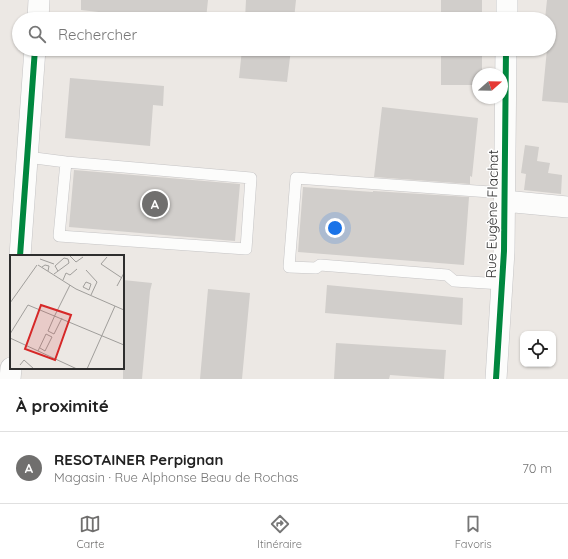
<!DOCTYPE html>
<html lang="fr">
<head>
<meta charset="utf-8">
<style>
  :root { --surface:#fff; --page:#f2f2f2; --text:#222; --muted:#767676; --line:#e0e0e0; --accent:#706f6e }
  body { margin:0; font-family:Quicksand,sans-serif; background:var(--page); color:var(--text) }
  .controls { position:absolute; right:12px; bottom:12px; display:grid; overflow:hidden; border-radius:8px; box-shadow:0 1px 3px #0004 }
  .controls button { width:36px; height:36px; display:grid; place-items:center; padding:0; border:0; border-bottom:1px solid var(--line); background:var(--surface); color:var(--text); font:20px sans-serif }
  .compass { position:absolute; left:472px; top:68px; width:36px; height:36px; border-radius:50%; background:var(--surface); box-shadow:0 1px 3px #0004; rotate:70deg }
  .you { position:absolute; left:335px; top:228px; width:14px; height:14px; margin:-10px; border:3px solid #fff; border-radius:50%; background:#1a73e8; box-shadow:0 0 0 6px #1a73e833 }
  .badge { display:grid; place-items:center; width:26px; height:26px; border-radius:50%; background:var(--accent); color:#fff; font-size:13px; font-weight:700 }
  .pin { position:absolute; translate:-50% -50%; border:2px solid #fff; box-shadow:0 1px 4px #0006 }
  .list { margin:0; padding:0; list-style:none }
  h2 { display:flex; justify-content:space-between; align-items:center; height:52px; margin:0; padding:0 16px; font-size:17px }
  h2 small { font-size:13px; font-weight:400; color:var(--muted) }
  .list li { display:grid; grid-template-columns:26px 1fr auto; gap:12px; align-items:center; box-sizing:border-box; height:72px; padding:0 16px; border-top:1px solid var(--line) }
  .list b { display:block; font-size:15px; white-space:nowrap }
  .list p { margin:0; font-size:13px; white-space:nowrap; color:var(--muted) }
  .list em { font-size:13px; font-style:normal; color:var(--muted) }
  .icon { flex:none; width:22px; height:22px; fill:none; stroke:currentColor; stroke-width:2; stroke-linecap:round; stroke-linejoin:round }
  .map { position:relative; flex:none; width:568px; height:379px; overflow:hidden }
  .search { position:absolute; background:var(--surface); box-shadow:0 1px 3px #0004; left:12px; right:12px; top:12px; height:44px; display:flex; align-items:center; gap:10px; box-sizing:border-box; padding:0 14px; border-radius:22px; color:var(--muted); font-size:15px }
  .sheet { height:124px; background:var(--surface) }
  nav { display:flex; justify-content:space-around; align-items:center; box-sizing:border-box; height:56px; border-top:1px solid var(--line); background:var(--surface); font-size:11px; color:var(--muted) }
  nav a { display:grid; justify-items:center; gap:2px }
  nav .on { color:var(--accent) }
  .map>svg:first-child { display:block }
  .building { fill:#d1cecb }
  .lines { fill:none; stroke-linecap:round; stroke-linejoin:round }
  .service-casing { stroke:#c5c4c5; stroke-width:12 }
  .minor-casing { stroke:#c5c4c5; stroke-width:22 }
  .service { stroke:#fcfcfb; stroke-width:11 }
  .minor { stroke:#fcfcfb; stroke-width:21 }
  .cycleway-casing { stroke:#fff; stroke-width:8 }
  .cycleway { stroke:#00873e; stroke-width:6 }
  .labels { text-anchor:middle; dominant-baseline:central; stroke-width:3; stroke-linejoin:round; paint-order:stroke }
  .street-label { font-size:14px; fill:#2e2e2e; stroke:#fff }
  .inset-road { fill:none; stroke:#a09e9b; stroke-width:1 }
  .view { fill:#d62828; fill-opacity:0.15; stroke:#d62828; stroke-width:2 }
  .inset-edge { fill:none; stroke:#2e2e2e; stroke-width:2 }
</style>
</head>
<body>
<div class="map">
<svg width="568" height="379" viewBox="0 0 568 379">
  <rect width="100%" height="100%" fill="#ece8e4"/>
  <!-- building -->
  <path class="building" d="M 81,0 L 208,0 L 206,19 L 160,19 L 81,10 Z
    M 246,0 L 296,0 L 294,19 L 245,19 Z
    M 441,0 L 482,0 L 482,19 L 441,19 Z
    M 547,0 L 568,0 L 568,103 L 542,101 L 547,49 L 549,49 L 549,19 L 545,19 Z
    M 242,49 L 291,49 L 287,82 L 239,78 Z
    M 441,49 L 482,49 L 482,74 L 478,74 L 478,85 L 441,85 Z
    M 70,78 L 164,86 L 163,106 L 153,105 L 150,146 L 65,138 Z
    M 382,107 L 478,118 L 472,177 L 470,176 L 470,184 L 374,177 Z
    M 525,145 L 539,147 L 537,161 L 550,163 L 548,173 L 562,175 L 561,194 L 524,190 L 526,174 L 521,173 Z
    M 74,170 L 240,184 L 235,241 L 69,227 Z
    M 303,187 L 373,192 L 373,191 L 469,197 L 464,265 L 298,252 Z
    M 123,280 L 152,283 L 150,291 L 142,379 L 123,379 Z
    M 327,285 L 463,298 L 462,325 L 325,313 Z
    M 208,289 L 250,293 L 242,379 L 200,379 Z
    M 336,343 L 446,350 L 444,379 L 390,375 L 389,379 L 334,379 Z"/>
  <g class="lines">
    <defs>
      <path id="service" d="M 27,157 L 66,162 L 251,178 L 246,249 L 59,236 L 66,162
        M 502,284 L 454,281 L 447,275 L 320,265 L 316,268 L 289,267 L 296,178 L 504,193"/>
      <path id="minor" d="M 38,19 L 39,0
        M 507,19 L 507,0
        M 504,201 L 568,207
        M 20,256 L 35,49
        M 10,379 L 11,368
        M 496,379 L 504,251 L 506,49"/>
    </defs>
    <!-- service casing -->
    <use href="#service" class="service-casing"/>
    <!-- minor casing -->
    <use href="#minor" class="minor-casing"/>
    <!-- service -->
    <use href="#service" class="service"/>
    <!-- minor -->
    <use href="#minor" class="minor"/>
    <defs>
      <path id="cycleway" d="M 20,256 L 35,49
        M 496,379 L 504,251 L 506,49"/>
    </defs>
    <!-- cycleway casing -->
    <use href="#cycleway" class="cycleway-casing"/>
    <!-- cycleway -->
    <use href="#cycleway" class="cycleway"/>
  </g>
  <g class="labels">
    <!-- street labels -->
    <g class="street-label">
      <text transform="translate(492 214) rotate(-89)">Rue Eugène Flachat</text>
    </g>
  </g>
  <!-- overview -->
  <g transform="translate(10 255)">
    <rect width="114" height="114" fill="#ece8e4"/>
    <path class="inset-road" d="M 59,0 L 66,7 L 73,2M 97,2 L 91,9 L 112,23M 30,4 L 44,9M 28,10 L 66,34 L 114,55M 32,12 L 35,10 L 39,11 L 38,16M 76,15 L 87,27 L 81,40M 44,19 L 59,8 L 58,4 L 54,3 L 45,11 L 48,16M 53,25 L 56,18 L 60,20 L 67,14M 76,27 L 81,29 L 79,35 L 73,32 ZM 107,31 L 114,18M 0,48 L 27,10M 45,60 L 38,76 L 44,79 L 52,63M 45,60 L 60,30M 0,79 L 18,50 L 114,90M 0,83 L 67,114M 28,96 L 36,79 L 42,82 L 35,96 L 30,93M 10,110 L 14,105 L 24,114M 77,114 L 105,51"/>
    <path class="view" d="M 31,50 L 61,60 L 45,105 L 15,94 Z"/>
    <rect width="114" height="114" class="inset-edge"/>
  </g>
</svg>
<div class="controls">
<button><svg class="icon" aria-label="locate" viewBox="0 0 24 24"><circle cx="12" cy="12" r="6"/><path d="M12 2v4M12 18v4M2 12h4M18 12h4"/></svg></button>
</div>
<svg class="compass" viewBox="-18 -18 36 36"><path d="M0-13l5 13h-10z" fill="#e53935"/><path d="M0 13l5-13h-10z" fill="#767676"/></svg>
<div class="you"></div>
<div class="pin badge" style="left:155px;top:204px">A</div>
<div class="search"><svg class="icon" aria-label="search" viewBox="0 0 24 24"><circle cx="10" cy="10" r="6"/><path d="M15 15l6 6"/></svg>Rechercher</div>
</div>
<section class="sheet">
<h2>À proximité<small></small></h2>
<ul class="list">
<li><span class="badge">A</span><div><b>RESOTAINER Perpignan</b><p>Magasin · Rue Alphonse Beau de Rochas</p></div><em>70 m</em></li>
</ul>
</section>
<nav>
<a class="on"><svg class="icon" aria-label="map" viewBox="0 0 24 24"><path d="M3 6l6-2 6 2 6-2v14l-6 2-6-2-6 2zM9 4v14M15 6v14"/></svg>Carte</a>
<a><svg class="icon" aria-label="directions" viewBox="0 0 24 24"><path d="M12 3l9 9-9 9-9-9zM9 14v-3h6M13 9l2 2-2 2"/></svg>Itinéraire</a>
<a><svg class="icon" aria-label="saved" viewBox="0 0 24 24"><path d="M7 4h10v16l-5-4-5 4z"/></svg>Favoris</a>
</nav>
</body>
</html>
